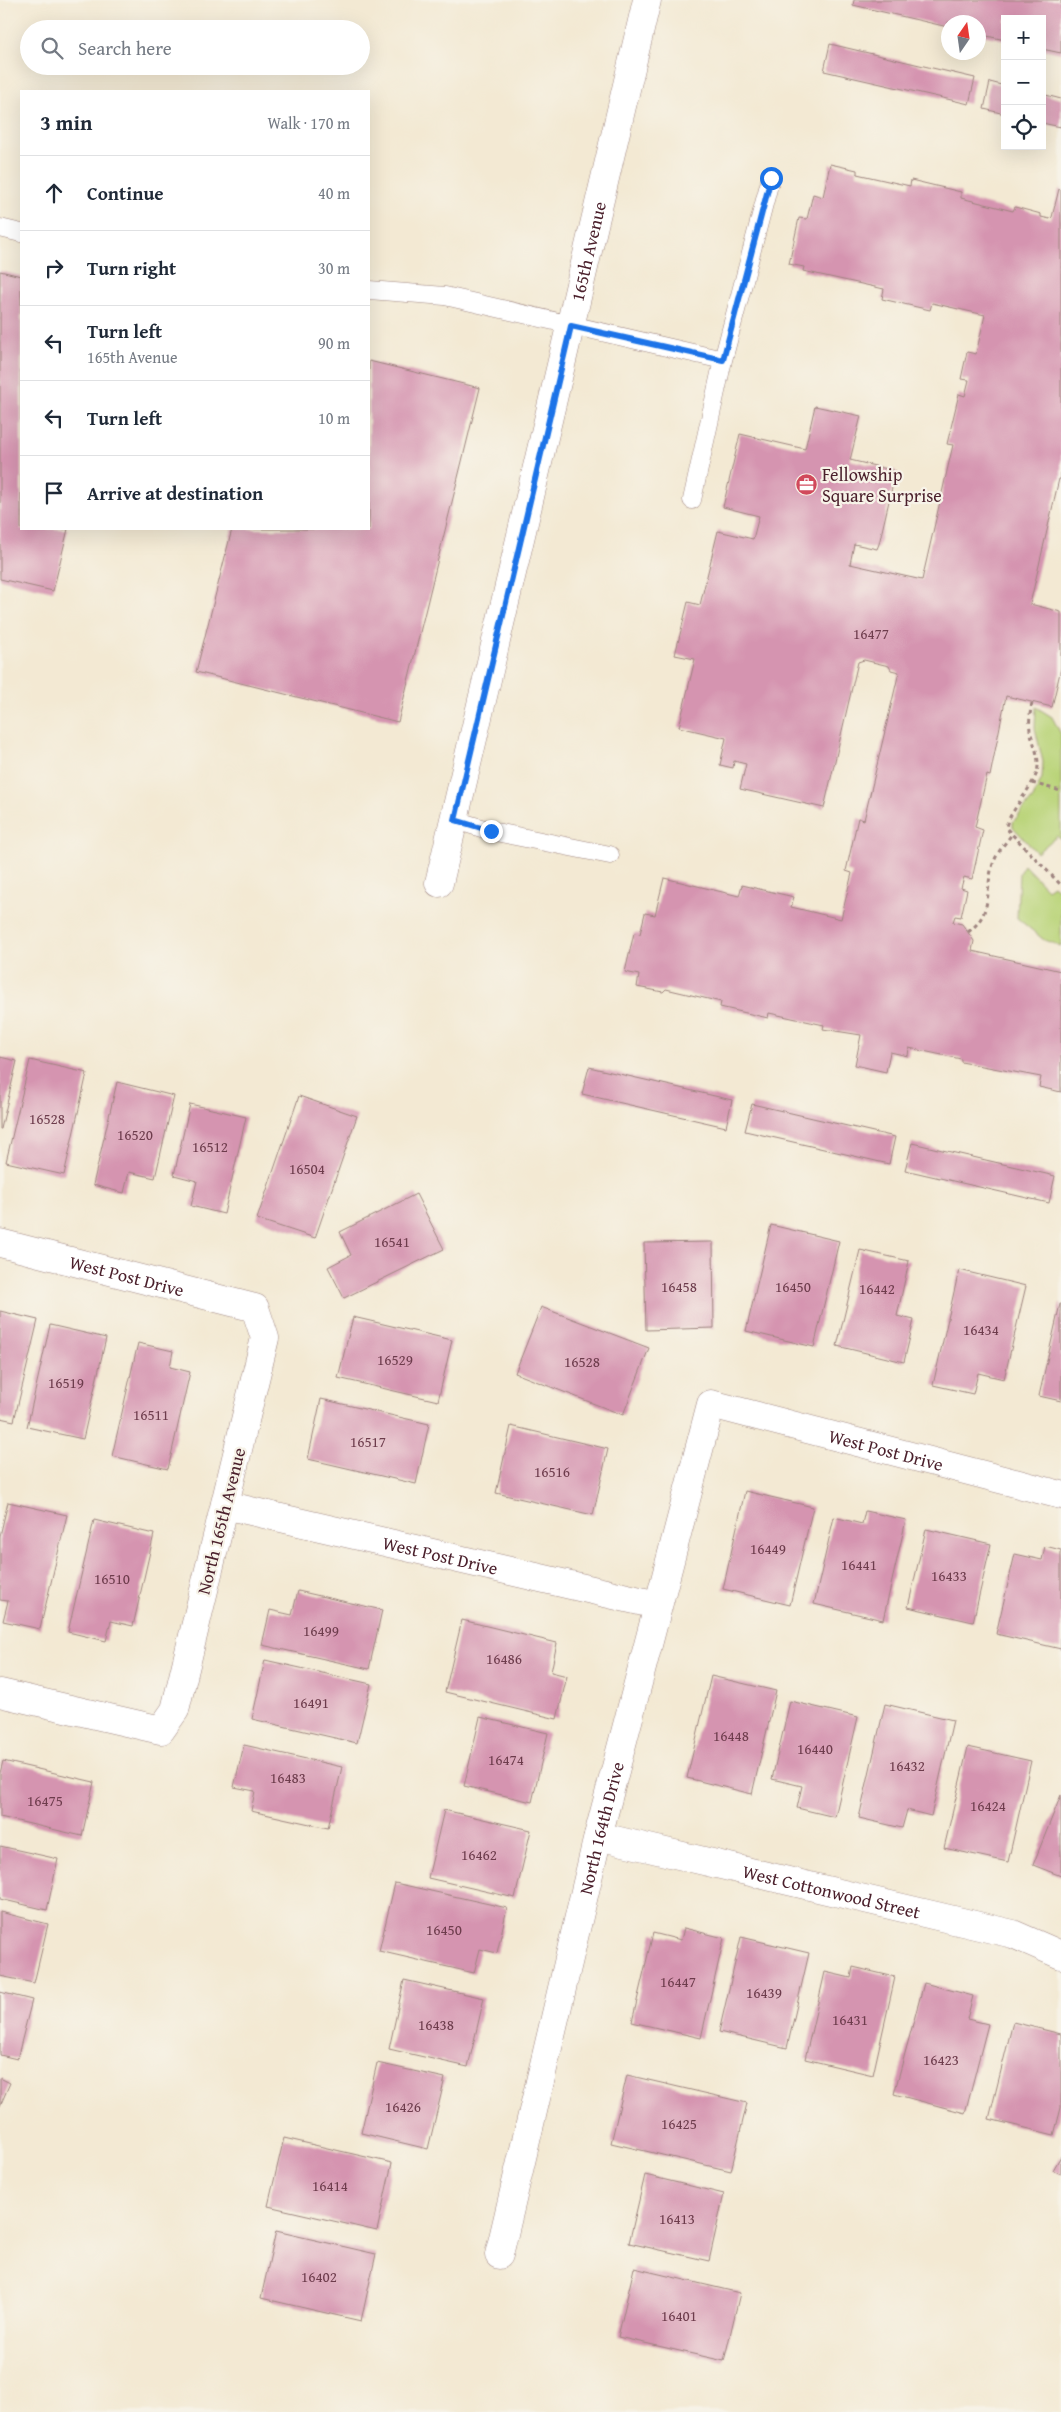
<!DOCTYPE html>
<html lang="en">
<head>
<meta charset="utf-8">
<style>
  :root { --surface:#fff; --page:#f2f2f3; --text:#1f2937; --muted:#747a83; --line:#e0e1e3 }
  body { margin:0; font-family:"Gentium Book Plus",serif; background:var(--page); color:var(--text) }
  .controls { position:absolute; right:15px; top:15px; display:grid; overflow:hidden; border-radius:0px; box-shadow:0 5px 20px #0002 }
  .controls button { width:45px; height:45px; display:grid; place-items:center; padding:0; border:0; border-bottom:1px solid var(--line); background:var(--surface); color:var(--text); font:25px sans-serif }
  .compass { position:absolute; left:941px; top:15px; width:45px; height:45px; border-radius:50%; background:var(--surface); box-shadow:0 5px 20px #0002; rotate:13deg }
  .stop { position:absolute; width:15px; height:15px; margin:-11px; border:4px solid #1a73e8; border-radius:50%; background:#fff }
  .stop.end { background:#1a73e8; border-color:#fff; box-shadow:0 1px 5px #0008 }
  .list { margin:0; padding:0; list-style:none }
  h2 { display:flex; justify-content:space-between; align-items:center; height:65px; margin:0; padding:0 20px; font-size:21px }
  h2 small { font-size:16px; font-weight:400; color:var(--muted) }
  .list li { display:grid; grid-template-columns:32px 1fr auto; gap:15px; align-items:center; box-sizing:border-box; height:75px; padding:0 20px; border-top:1px solid var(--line) }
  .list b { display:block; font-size:19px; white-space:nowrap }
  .list p { margin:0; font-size:16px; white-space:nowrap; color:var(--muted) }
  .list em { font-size:16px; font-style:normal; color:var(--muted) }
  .icon { flex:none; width:28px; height:28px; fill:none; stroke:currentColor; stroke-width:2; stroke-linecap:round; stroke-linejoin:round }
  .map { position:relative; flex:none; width:1061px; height:2412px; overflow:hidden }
  .search { position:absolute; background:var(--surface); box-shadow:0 5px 20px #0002; left:20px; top:20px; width:350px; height:55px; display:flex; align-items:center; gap:12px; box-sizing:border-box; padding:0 18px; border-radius:28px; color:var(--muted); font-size:19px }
  .panel { position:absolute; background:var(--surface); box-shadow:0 5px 20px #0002; left:20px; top:90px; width:350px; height:440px; border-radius:0px }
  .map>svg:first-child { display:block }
  .green { fill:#bad479; stroke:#827a52 }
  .building { fill:#d594b0 }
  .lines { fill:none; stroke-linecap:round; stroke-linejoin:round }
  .lane-casing { stroke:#9e847f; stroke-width:19 }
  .street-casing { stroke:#9e847f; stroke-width:29 }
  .path { stroke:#9e847f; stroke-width:3; stroke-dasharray:4 4; stroke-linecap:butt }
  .lane { stroke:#fff; stroke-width:18 }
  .street { stroke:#fff; stroke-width:28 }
  .route { stroke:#1a73e8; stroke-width:6 }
  .labels { text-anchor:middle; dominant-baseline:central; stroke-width:4.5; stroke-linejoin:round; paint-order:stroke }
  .number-label { font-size:15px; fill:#6d3c4c }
  .street-label { font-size:18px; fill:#4a1f2b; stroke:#f7f3e8 }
  .poi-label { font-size:18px; fill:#4a1f2b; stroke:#f7f3e8; text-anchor:start }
</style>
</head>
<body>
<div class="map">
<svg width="1061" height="2412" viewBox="0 0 1061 2412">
  <rect width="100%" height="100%" fill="#f7f3e8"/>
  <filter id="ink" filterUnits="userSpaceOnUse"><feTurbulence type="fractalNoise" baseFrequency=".02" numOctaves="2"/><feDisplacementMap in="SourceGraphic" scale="10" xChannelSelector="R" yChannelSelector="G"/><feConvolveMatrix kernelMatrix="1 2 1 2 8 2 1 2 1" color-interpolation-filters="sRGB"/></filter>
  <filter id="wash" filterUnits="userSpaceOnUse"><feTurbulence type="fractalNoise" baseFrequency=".0096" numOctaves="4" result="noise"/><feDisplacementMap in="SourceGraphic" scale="20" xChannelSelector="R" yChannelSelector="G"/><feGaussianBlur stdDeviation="1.12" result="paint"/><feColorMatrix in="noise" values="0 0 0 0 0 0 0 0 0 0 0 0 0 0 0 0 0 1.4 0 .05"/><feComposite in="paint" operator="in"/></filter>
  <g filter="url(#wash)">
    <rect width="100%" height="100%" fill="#f3e9d3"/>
    <!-- green -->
    <path class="green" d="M 1036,707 L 1052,717 L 1061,734 L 1061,840 L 1057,836 L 1037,853 L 1013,827 L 1013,822 L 1033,798 L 1042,778 L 1043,762 L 1035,728 Z
      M 1024,865 L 1047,889 L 1053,885 L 1061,892 L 1061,946 L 1044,940 L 1017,918 L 1019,873 Z"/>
    <g id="blocks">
      <!-- building -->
      <path class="building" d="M 854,0 L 1061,0 L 1061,53 L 1042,49 L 1042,19 L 1005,19 L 1005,40 L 978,34 L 978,22 L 948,22 L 948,27 L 853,5 Z
        M 830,44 L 975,78 L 969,104 L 824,71 Z
        M 990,82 L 1005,86 L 1005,114 L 984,109 Z
        M 1042,94 L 1061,99 L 1061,127 L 1042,123 Z
        M 830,164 L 857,170 L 857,174 L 910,186 L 911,180 L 961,192 L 961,198 L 1013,211 L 1015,207 L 1041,214 L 1041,217 L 1050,219 L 1052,217 L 1059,189 L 1061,190 L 1061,479 L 1059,479 L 1030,604 L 1061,612 L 1061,668 L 1052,707 L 1006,696 L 990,776 L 987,775 L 975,827 L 983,830 L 972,879 L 964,877 L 961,888 L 967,890 L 961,917 L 955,916 L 953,922 L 962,924 L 974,941 L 972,951 L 1061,971 L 1061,1092 L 1039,1087 L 1041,1077 L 961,1062 L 961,1059 L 909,1048 L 908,1056 L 890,1052 L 886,1072 L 855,1065 L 861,1035 L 823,1029 L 824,1025 L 769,1013 L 768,1018 L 720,1007 L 721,1002 L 666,989 L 663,992 L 637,987 L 639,975 L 625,972 L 634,933 L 640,934 L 645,913 L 655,915 L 664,878 L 739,896 L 742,885 L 794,897 L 791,907 L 841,919 L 852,873 L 846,871 L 858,818 L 864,820 L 899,672 L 891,670 L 889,666 L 864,660 L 858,662 L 824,808 L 740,789 L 746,764 L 734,761 L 733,768 L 720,765 L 726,738 L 679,727 L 695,659 L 675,655 L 688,602 L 700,605 L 718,531 L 753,539 L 759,516 L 723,507 L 740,434 L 805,449 L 815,406 L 861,416 L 850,460 L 896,471 L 879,544 L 877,549 L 854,544 L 850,564 L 922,580 L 953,445 L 947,444 L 959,394 L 965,396 L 969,380 L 961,379 L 967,352 L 976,354 L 985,315 L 932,303 L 930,310 L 882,299 L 884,289 L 803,271 L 804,267 L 789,264 L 799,218 L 807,219 L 813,194 L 823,197 Z
        M 0,271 L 21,276 L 21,529 L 68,529 L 53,591 L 0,579 Z
        M 369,361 L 480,388 L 398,722 L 196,672 L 232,529 L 369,529 Z
        M 0,1057 L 17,1061 L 1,1129 L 0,1129 Z
        M 30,1060 L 87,1073 L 64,1175 L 6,1162 Z
        M 589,1067 L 732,1100 L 726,1127 L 582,1094 Z
        M 117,1082 L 174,1096 L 155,1178 L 129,1172 L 124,1193 L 93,1185 Z
        M 299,1096 L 357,1116 L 315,1238 L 257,1219 Z
        M 190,1104 L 246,1117 L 224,1214 L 191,1206 L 197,1181 L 174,1175 Z
        M 752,1104 L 895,1137 L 889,1164 L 745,1131 Z
        M 912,1143 L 1055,1176 L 1049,1203 L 905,1170 Z
        M 416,1194 L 444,1249 L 344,1298 L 328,1267 L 351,1255 L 340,1232 Z
        M 771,1225 L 839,1241 L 814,1347 L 746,1331 Z
        M 713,1242 L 714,1328 L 646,1330 L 644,1243 Z
        M 860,1250 L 909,1261 L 897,1316 L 914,1320 L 904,1362 L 837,1346 Z
        M 959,1270 L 1026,1286 L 1004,1379 L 978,1373 L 973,1394 L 933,1385 Z
        M 1060,1304 L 1061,1304 L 1061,1401 L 1039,1396 Z
        M 541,1307 L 649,1348 L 623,1415 L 515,1373 Z
        M 0,1311 L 38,1320 L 14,1421 L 0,1418 Z
        M 353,1317 L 452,1340 L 438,1401 L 338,1378 Z
        M 50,1325 L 106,1338 L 83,1439 L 27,1427 Z
        M 138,1343 L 173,1351 L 170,1367 L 190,1372 L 168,1469 L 112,1456 Z
        M 321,1399 L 429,1424 L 416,1484 L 308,1459 Z
        M 511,1426 L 608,1449 L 593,1515 L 496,1493 Z
        M 745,1491 L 813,1507 L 790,1605 L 723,1589 Z
        M 8,1502 L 67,1515 L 40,1629 L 3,1621 L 8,1601 L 0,1600 L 0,1536 Z
        M 865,1511 L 906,1520 L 883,1620 L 814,1604 L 834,1517 L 862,1524 Z
        M 94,1520 L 154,1534 L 133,1626 L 111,1621 L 106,1641 L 68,1632 Z
        M 926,1529 L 991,1544 L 973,1622 L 908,1607 Z
        M 1045,1546 L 1061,1550 L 1061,1649 L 996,1634 L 1015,1554 L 1042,1560 Z
        M 298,1591 L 382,1610 L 369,1669 L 262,1645 L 270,1610 L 292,1615 Z
        M 462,1620 L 557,1643 L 551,1672 L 567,1676 L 557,1719 L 445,1692 Z
        M 265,1660 L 371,1684 L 357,1743 L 252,1719 Z
        M 711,1676 L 776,1691 L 752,1794 L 687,1778 Z
        M 790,1701 L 858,1717 L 835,1817 L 797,1808 L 802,1786 L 772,1779 Z
        M 885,1704 L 953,1720 L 931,1816 L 907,1810 L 902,1828 L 859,1818 Z
        M 480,1717 L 548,1733 L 532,1802 L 464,1786 Z
        M 244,1745 L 342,1767 L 328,1828 L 251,1811 L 255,1791 L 234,1787 Z
        M 968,1747 L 1031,1761 L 1008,1862 L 944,1848 Z
        M 3,1761 L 94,1782 L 82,1836 L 0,1817 L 0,1773 Z
        M 1061,1795 L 1061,1876 L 1033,1865 Z
        M 444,1810 L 531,1830 L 515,1898 L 428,1878 Z
        M 0,1846 L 58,1859 L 47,1910 L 0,1899 Z
        M 395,1883 L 507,1908 L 497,1953 L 480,1949 L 474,1973 L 379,1951 Z
        M 0,1912 L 48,1924 L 34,1983 L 0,1976 Z
        M 684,1928 L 724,1938 L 701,2038 L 632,2022 L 653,1933 L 681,1940 Z
        M 741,1937 L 809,1953 L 787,2048 L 719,2032 Z
        M 853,1967 L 895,1977 L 873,2075 L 805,2059 L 825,1972 L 851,1978 Z
        M 404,1980 L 484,1998 L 468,2067 L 389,2049 Z
        M 924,1983 L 973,1996 L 967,2019 L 988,2024 L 965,2113 L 894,2094 Z
        M 0,1992 L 32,2000 L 17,2059 L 0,2055 Z
        M 1013,2022 L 1061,2034 L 1061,2108 L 1054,2135 L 989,2119 Z
        M 377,2063 L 445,2078 L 428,2149 L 361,2133 Z
        M 627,2075 L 747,2103 L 731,2171 L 611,2143 Z
        M 0,2078 L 10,2083 L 0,2106 Z
        M 284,2138 L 392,2163 L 377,2231 L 268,2206 Z
        M 1061,2156 L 1061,2174 L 1053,2170 Z
        M 645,2175 L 724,2194 L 709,2261 L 629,2243 Z
        M 276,2231 L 376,2254 L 361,2321 L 261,2298 Z
        M 634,2268 L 740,2293 L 724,2361 L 618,2337 Z"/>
    </g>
  </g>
  <g filter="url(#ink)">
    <use href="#blocks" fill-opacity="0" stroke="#9e847f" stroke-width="1"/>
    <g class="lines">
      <defs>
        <path id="lane" d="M 0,228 L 21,233
          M 369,290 L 445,296 L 723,360
          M 692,500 L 723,360 L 771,177
          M 455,820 L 491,831 L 610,855"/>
        <g id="street">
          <path id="s1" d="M 439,883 L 647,0"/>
          <path id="s2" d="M 0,1243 L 255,1308 L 265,1338 L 175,1710 L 161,1730 L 0,1693"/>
          <path id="s3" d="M 225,1505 L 657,1605"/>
          <path id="s4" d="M 598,1836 L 1013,1934 L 1061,1955"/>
          <path id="s5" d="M 499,2255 L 598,1836 L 711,1404 L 1061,1495"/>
        </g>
      </defs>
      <!-- lane casing -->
      <use href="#lane" class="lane-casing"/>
      <!-- street casing -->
      <use href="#street" class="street-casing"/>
      <!-- path -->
      <path class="path" d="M 1032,703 C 1030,712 1029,721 1030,730 C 1033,744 1042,760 1036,775 C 1030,790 1006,817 1006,828 L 1061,885
        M 1032,783 L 1061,791
        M 968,932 C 997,911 982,884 996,857 C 1000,849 1007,841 1012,834"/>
      <!-- lane -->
      <use href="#lane" class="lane"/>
      <!-- street -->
      <use href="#street" class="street"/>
    </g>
  </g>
  <g class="lines" filter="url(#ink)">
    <!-- route -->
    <path class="route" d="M 491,831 L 455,820 L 571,326 L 723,360 L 771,178"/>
  </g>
  <!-- icons -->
  <defs>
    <symbol id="office-disc" viewBox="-11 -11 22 22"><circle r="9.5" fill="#d1495b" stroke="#f7f3e8"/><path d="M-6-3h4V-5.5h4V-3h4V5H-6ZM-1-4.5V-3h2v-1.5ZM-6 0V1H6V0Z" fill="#fff"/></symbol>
  </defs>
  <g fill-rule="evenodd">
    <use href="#office-disc" x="794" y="472" width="25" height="25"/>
  </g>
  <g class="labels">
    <!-- number labels -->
    <g class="number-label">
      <text x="871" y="633">16477</text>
      <text x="47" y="1118">16528</text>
      <text x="135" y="1134">16520</text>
      <text x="210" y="1146">16512</text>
      <text x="307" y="1168">16504</text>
      <text x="392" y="1241">16541</text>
      <text x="679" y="1286">16458</text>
      <text x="793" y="1286">16450</text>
      <text x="877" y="1288">16442</text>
      <text x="981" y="1329">16434</text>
      <text x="395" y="1359">16529</text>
      <text x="582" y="1361">16528</text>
      <text x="66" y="1382">16519</text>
      <text x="151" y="1414">16511</text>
      <text x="368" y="1441">16517</text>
      <text x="552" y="1471">16516</text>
      <text x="768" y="1548">16449</text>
      <text x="859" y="1564">16441</text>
      <text x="949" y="1575">16433</text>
      <text x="112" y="1578">16510</text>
      <text x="321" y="1630">16499</text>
      <text x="504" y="1658">16486</text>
      <text x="311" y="1702">16491</text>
      <text x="731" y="1735">16448</text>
      <text x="815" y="1748">16440</text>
      <text x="506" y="1759">16474</text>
      <text x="907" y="1765">16432</text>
      <text x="288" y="1777">16483</text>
      <text x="45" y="1800">16475</text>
      <text x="988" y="1805">16424</text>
      <text x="479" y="1854">16462</text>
      <text x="444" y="1929">16450</text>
      <text x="678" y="1981">16447</text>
      <text x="764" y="1992">16439</text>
      <text x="850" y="2019">16431</text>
      <text x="436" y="2024">16438</text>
      <text x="941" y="2059">16423</text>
      <text x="403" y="2106">16426</text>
      <text x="679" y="2123">16425</text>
      <text x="330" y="2185">16414</text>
      <text x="677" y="2218">16413</text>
      <text x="319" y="2276">16402</text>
      <text x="679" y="2315">16401</text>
    </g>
    <!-- street labels -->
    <g class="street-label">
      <text stroke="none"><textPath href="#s1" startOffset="649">165th Avenue</textPath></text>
      <text stroke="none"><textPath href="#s2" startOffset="131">West Post Drive</textPath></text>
      <text stroke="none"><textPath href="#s5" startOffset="1058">West Post Drive</textPath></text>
      <text transform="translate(221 1521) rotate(-76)">North 165th Avenue</text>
      <text stroke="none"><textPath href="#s3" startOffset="221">West Post Drive</textPath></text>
      <text stroke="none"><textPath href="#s5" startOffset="439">North 164th Drive</textPath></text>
      <text stroke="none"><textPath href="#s4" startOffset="240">West Cottonwood Street</textPath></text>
    </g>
    <!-- poi labels -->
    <g class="poi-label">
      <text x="822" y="474">Fellowship<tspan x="822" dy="21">Square Surprise</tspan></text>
    </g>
  </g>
</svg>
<div class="controls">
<button>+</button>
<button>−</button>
<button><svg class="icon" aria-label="locate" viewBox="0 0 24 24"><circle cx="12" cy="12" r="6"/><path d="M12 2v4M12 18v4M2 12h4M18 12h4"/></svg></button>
</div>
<svg class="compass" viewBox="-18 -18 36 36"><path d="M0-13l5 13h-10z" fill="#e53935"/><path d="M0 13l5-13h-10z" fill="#747a83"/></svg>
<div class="stop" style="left:771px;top:178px"></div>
<div class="stop end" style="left:491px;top:831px"></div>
<div class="search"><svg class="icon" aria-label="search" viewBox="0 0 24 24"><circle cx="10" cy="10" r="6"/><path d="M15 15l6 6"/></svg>Search here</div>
<section class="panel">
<h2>3 min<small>Walk · 170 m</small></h2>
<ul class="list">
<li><svg class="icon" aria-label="ahead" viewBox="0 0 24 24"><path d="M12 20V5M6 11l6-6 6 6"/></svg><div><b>Continue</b></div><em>40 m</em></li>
<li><svg class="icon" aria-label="right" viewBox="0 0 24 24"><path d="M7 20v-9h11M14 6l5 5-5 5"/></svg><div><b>Turn right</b></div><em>30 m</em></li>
<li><svg class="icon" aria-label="left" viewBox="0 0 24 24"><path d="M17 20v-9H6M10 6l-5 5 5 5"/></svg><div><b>Turn left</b><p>165th Avenue</p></div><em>90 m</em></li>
<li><svg class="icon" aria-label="left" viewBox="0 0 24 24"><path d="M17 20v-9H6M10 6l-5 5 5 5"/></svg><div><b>Turn left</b></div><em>10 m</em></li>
<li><svg class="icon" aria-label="arrive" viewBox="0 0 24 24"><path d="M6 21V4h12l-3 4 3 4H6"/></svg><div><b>Arrive at destination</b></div></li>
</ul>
</section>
</div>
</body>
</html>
